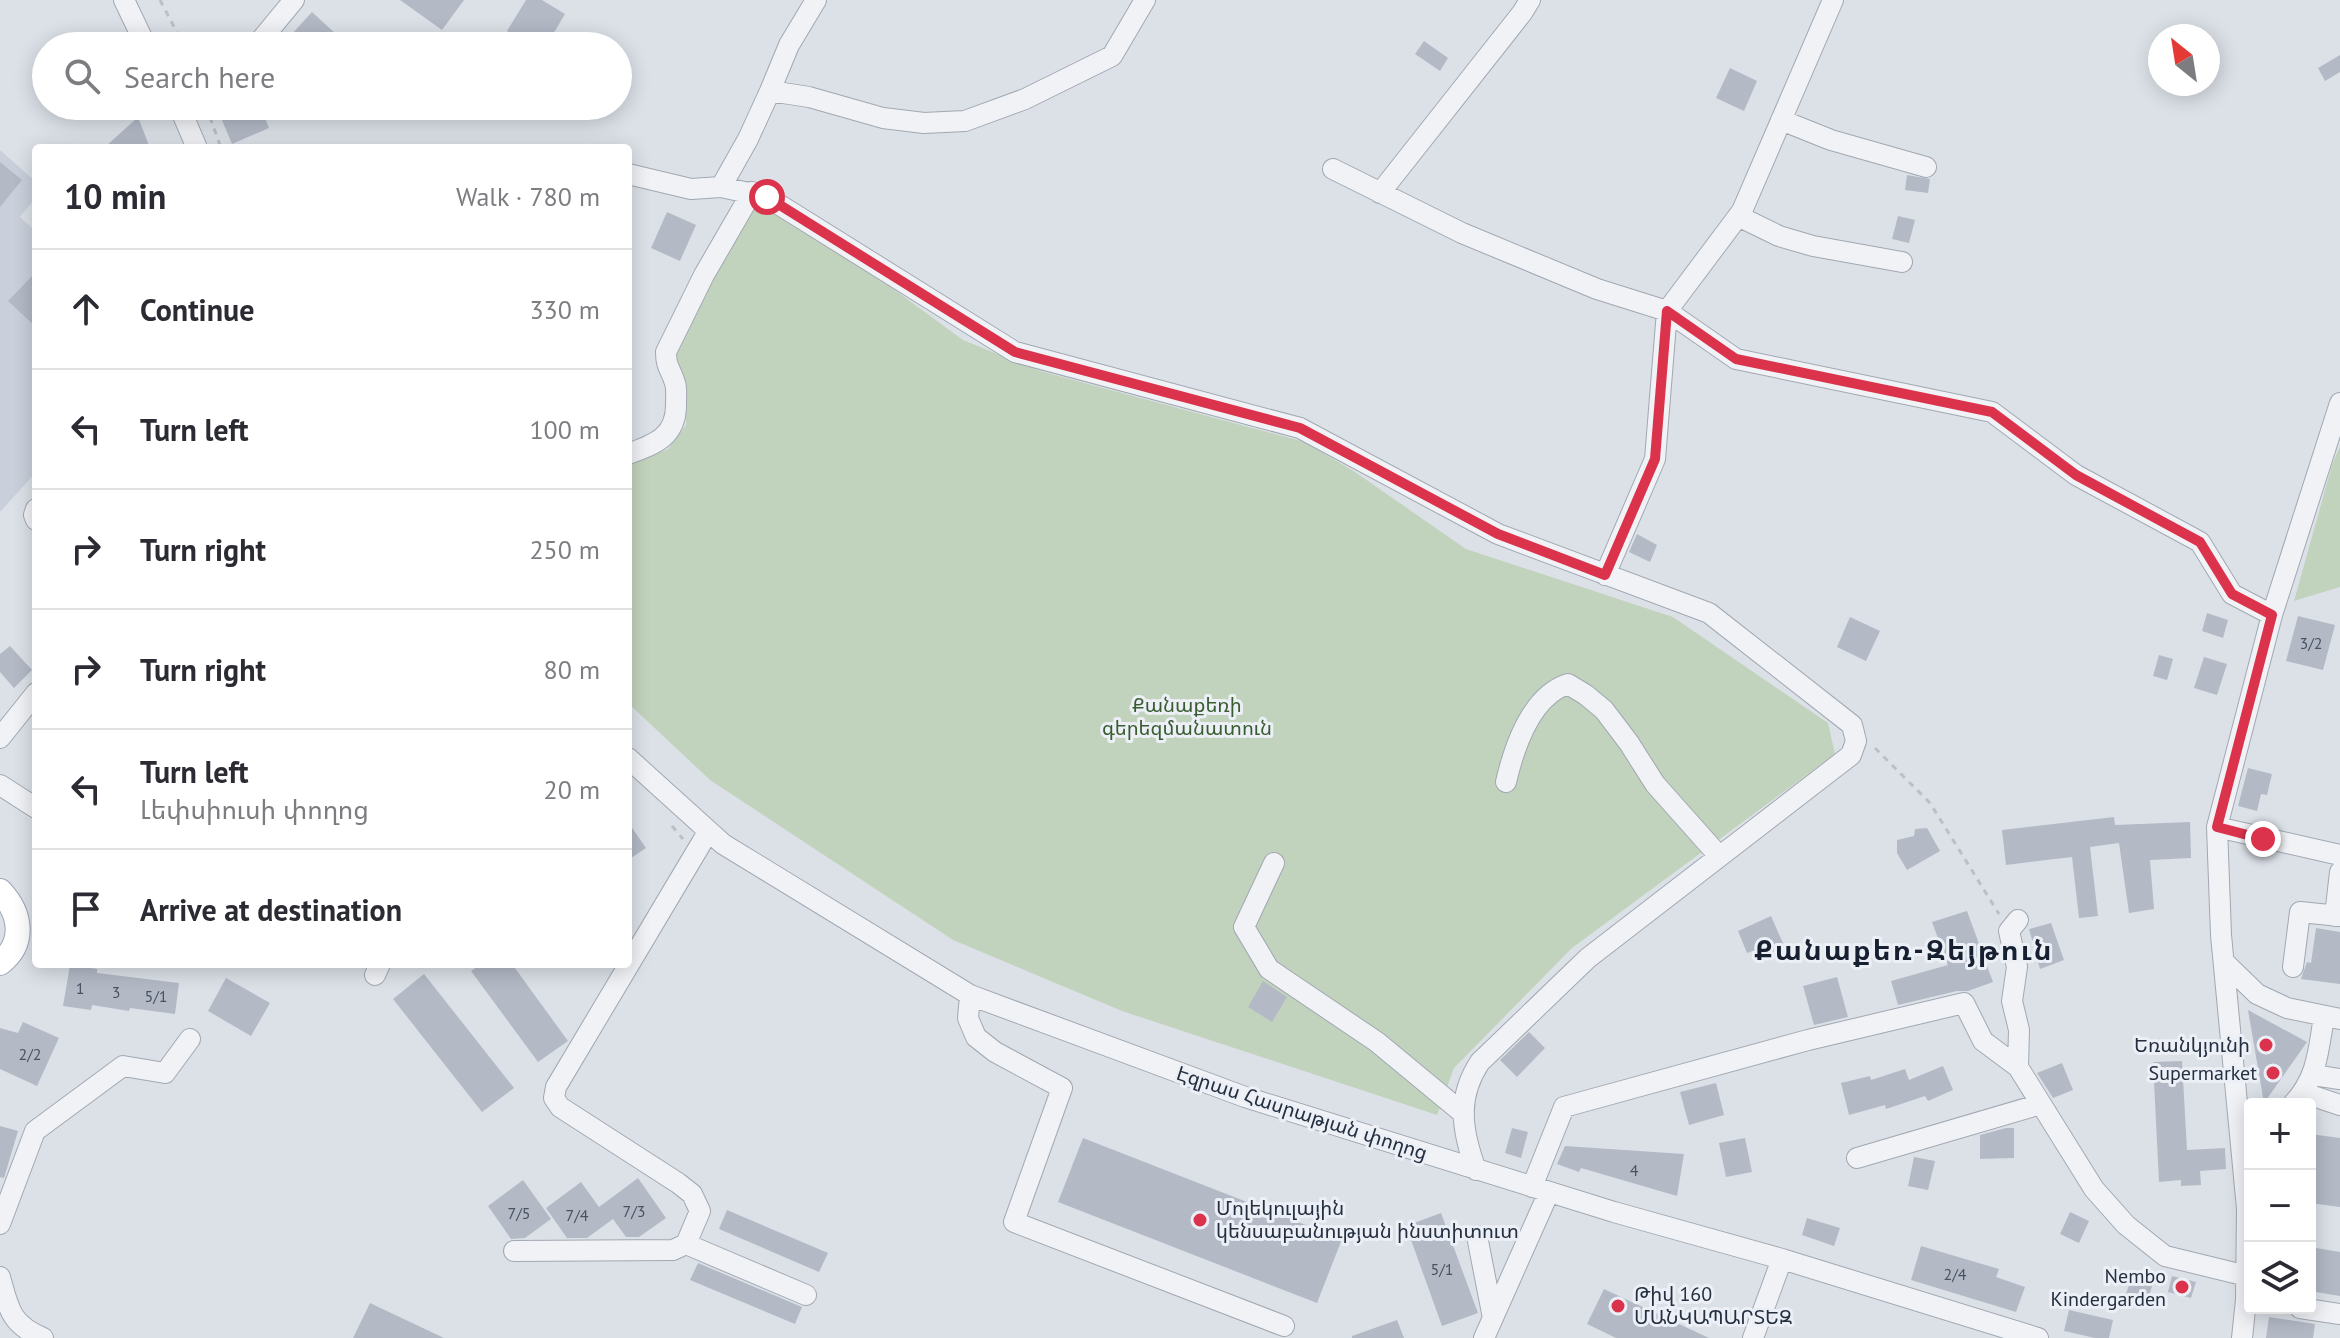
<!DOCTYPE html>
<html lang="en">
<head>
<meta charset="utf-8">
<style>
  :root { --surface:#fff; --page:#f7f7f7; --text:#2b2b33; --muted:#7c7c81; --line:#e1e1e2 }
  body { margin:0; font-family:"PT Sans","Noto Sans Armenian",sans-serif; background:var(--page); color:var(--text) }
  .controls { position:absolute; right:24px; bottom:24px; display:grid; overflow:hidden; border-radius:8px; box-shadow:0 4px 20px #0003 }
  .controls button { width:72px; height:72px; display:grid; place-items:center; padding:0; border:0; border-bottom:2px solid var(--line); background:var(--surface); color:var(--text); font:40px sans-serif }
  .compass { position:absolute; left:2148px; top:24px; width:72px; height:72px; border-radius:50%; background:var(--surface); box-shadow:0 4px 20px #0003; rotate:330deg }
  .stop { position:absolute; width:24px; height:24px; margin:-18px; border:6px solid #dc334d; border-radius:50%; background:#fff }
  .stop.end { background:#dc334d; border-color:#fff; box-shadow:0 2px 8px #0008 }
  .list { margin:0; padding:0; list-style:none }
  h2 { display:flex; justify-content:space-between; align-items:center; height:104px; margin:0; padding:0 32px; font-size:34px }
  h2 small { font-size:26px; font-weight:400; color:var(--muted) }
  .list li { display:grid; grid-template-columns:52px 1fr auto; gap:24px; align-items:center; box-sizing:border-box; height:120px; padding:0 32px; border-top:2px solid var(--line) }
  .list b { display:block; font-size:30px; white-space:nowrap }
  .list p { margin:0; font-size:26px; white-space:nowrap; color:var(--muted) }
  .list em { font-size:26px; font-style:normal; color:var(--muted) }
  .icon { flex:none; width:44px; height:44px; fill:none; stroke:currentColor; stroke-width:2; stroke-linecap:round; stroke-linejoin:round }
  .map { position:relative; flex:none; width:2340px; height:1338px; overflow:hidden }
  .search { position:absolute; background:var(--surface); box-shadow:0 4px 20px #0003; left:32px; top:32px; width:600px; height:88px; display:flex; align-items:center; gap:20px; box-sizing:border-box; padding:0 28px; border-radius:44px; color:var(--muted); font-size:30px }
  .panel { position:absolute; background:var(--surface); box-shadow:0 4px 20px #0003; left:32px; top:144px; width:600px; height:824px; border-radius:8px }
  .map>svg:first-child { display:block }
  .built { fill:#cad0db }
  .green { fill:#c2d3bd }
  .building { fill:#b3bac6 }
  .lines { fill:none; stroke-linecap:round; stroke-linejoin:round }
  .minor-casing { stroke:#a1a8b2; stroke-width:22 }
  .major-casing { stroke:#9ba5b5; stroke-width:26 }
  .path { stroke:#bbbfc7; stroke-width:3; stroke-dasharray:6 6; stroke-linecap:butt }
  .minor { stroke:#f0f2f6; stroke-width:20 }
  .major { stroke:#fff; stroke-width:24 }
  .route { stroke:#dc334d; stroke-width:10 }
  .poi-dot { fill:#dc334d; stroke:#ecf0f6; stroke-width:3 }
  .labels { text-anchor:middle; dominant-baseline:central; stroke-width:6; stroke-linejoin:round; paint-order:stroke }
  .number-label { font-size:16px; fill:#485262 }
  .park-label { font-size:20px; fill:#395d30; stroke:#ecf0f6 }
  .poi-label { font-size:20px; fill:#242f40; stroke:#ecf0f6; text-anchor:end }
  .street-label { font-size:20px; fill:#242f40; stroke:#ecf0f6 }
  .district-label { font-size:28px; font-weight:bold; letter-spacing:2px; fill:#172031; stroke:#ecf0f6 }
</style>
</head>
<body>
<div class="map">
<svg width="2340" height="1338" viewBox="0 0 2340 1338">
  <rect width="100%" height="100%" fill="#dce1e8"/>
  <!-- built -->
  <path class="built" d="M 0,150 L 36,182 L 36,197 L 20,217 L 36,232 L 36,472 L 0,512 Z"/>
  <!-- green -->
  <path class="green" d="M 772,200 L 963,340 L 1040,371 L 1305,442 L 1355,472 L 1466,549 L 1673,617 L 1828,723 L 1835,754 L 1572,948 L 1454,1068 L 1437,1115 L 1122,1011 L 953,940 L 710,780 L 628,703 L 628,464 L 668,449 L 686,425 L 686,385 L 671,358 L 753,205 Z
    M 2340,446 L 2340,587 L 2294,601 L 2332,465 Z"/>
  <!-- building -->
  <path class="building" d="M 400,0 L 464,0 L 442,30 Z
    M 526,0 L 542,0 L 565,14 L 546,46 L 531,46 L 507,31 Z
    M 312,12 L 349,46 L 303,46 L 291,35 Z
    M 1424,41 L 1448,58 L 1440,71 L 1415,54 Z
    M 2340,55 L 2340,72 L 2325,81 L 2318,68 Z
    M 1730,68 L 1757,81 L 1744,111 L 1716,98 Z
    M 216,106 L 260,106 L 269,128 L 232,144 Z
    M 138,117 L 150,148 L 104,148 Z
    M 0,162 L 22,180 L 0,207 Z
    M 1907,175 L 1930,179 L 1928,193 L 1905,190 Z
    M 667,212 L 696,225 L 680,261 L 651,248 Z
    M 1898,216 L 1915,220 L 1909,243 L 1892,239 Z
    M 36,272 L 36,327 L 8,301 Z
    M 1637,534 L 1657,545 L 1650,562 L 1629,552 Z
    M 2207,613 L 2228,620 L 2223,638 L 2202,631 Z
    M 2298,616 L 2335,625 L 2323,670 L 2286,661 Z
    M 1850,617 L 1880,631 L 1866,661 L 1837,647 Z
    M 10,646 L 32,670 L 14,688 L 0,672 L 0,654 Z
    M 2159,655 L 2173,659 L 2167,680 L 2153,676 Z
    M 2204,657 L 2227,664 L 2217,695 L 2194,688 Z
    M 2248,768 L 2272,774 L 2267,795 L 2261,794 L 2257,811 L 2238,806 Z
    M 2114,817 L 2115,825 L 2190,822 L 2191,858 L 2150,860 L 2154,909 L 2129,913 L 2119,843 L 2090,847 L 2098,916 L 2079,918 L 2072,857 L 2006,865 L 2002,830 Z
    M 628,822 L 646,848 L 628,860 Z
    M 1927,828 L 1940,851 L 1907,870 L 1897,853 L 1897,840 L 1914,836 L 1915,829 Z
    M 1967,911 L 1993,982 L 1968,991 L 1957,991 L 1898,1005 L 1891,981 L 1948,965 L 1932,922 Z
    M 1771,916 L 1786,950 L 1766,959 L 1755,950 L 1747,953 L 1738,931 Z
    M 2051,923 L 2064,960 L 2040,969 L 2029,929 Z
    M 2316,928 L 2340,932 L 2340,984 L 2301,979 L 2307,962 L 2311,963 Z
    M 481,964 L 512,964 L 568,1041 L 538,1062 L 471,971 Z
    M 70,965 L 97,969 L 97,973 L 179,983 L 175,1014 L 130,1008 L 129,1011 L 92,1005 L 91,1010 L 63,1006 Z
    M 424,974 L 514,1088 L 482,1112 L 393,999 Z
    M 1837,977 L 1848,1017 L 1814,1025 L 1803,986 Z
    M 226,978 L 270,1003 L 251,1036 L 208,1011 Z
    M 1263,981 L 1287,997 L 1272,1022 L 1248,1007 Z
    M 2248,1010 L 2307,1042 L 2264,1103 Z
    M 23,1022 L 59,1038 L 37,1086 L 0,1069 L 0,1028 L 18,1033 Z
    M 1529,1032 L 1545,1048 L 1517,1077 L 1500,1060 Z
    M 2182,1061 L 2187,1150 L 2225,1148 L 2226,1169 L 2200,1171 L 2201,1185 L 2181,1186 L 2181,1180 L 2159,1182 L 2153,1062 Z
    M 2062,1063 L 2073,1090 L 2053,1098 L 2037,1073 Z
    M 1943,1066 L 1953,1090 L 1928,1101 L 1925,1096 L 1886,1109 L 1885,1105 L 1849,1115 L 1841,1083 L 1870,1076 L 1871,1080 L 1905,1069 L 1909,1080 Z
    M 1716,1083 L 1724,1115 L 1689,1125 L 1680,1092 Z
    M 0,1126 L 18,1131 L 4,1178 L 0,1177 Z
    M 1512,1128 L 1528,1132 L 1521,1158 L 1505,1153 Z
    M 2006,1128 L 2014,1128 L 2014,1158 L 1980,1159 L 1980,1135 Z
    M 2310,1134 L 2340,1138 L 2340,1207 L 2310,1203 Z
    M 1083,1138 L 1342,1239 L 1317,1303 L 1058,1202 Z
    M 1745,1138 L 1752,1172 L 1726,1177 L 1719,1143 Z
    M 1565,1146 L 1684,1154 L 1677,1196 L 1581,1168 L 1579,1172 L 1557,1164 Z
    M 1914,1157 L 1935,1161 L 1928,1190 L 1908,1186 Z
    M 638,1178 L 666,1218 L 639,1237 L 626,1237 L 613,1219 L 587,1238 L 567,1238 L 546,1208 L 581,1182 L 599,1207 Z
    M 523,1180 L 551,1219 L 525,1238 L 511,1239 L 488,1206 Z
    M 727,1210 L 828,1253 L 819,1272 L 719,1229 Z
    M 2070,1212 L 2089,1221 L 2079,1243 L 2060,1234 Z
    M 1441,1213 L 1478,1313 L 1442,1326 L 1406,1226 Z
    M 1807,1218 L 1840,1228 L 1834,1246 L 1802,1235 Z
    M 1921,1246 L 1999,1269 L 1996,1277 L 2025,1287 L 2016,1312 L 1911,1280 Z
    M 2310,1247 L 2340,1252 L 2340,1296 L 2310,1291 Z
    M 698,1263 L 802,1307 L 795,1324 L 690,1280 Z
    M 2133,1273 L 2154,1279 L 2148,1300 L 2126,1294 Z
    M 2172,1276 L 2196,1282 L 2191,1298 L 2168,1292 Z
    M 1604,1289 L 1709,1338 L 1616,1338 L 1587,1324 Z
    M 370,1303 L 444,1338 L 353,1338 Z
    M 2069,1310 L 2113,1320 L 2109,1338 L 2095,1338 L 2064,1331 Z
    M 2269,1317 L 2315,1324 L 2313,1338 L 2266,1338 Z
    M 1397,1320 L 1404,1338 L 1352,1338 L 1352,1336 Z"/>
  <g class="lines">
    <defs>
      <path id="minor" d="M 124,0 L 146,46
        M 256,46 L 294,0
        M 770,91 L 789,45 L 816,0
        M 179,106 L 197,148
        M 1781,120 L 1831,140 L 1926,167
        M 1333,169 L 1462,233 L 1597,289 L 1667,311 L 1736,359 L 1992,412 L 2076,475 L 2200,542 L 2232,594 L 2272,615
        M 628,174 L 691,189 L 721,187 L 767,197 L 1015,352 L 1300,428 L 1498,534 L 1709,613 L 1852,725 L 1856,741 L 1851,755 L 1588,958 L 1480,1062 C 1456,1098 1462,1131 1476,1170
        M 721,187 L 748,139 L 770,91 L 809,97 L 883,118 L 924,123 L 965,121 L 1025,99 L 1112,56 L 1145,0
        M 1380,193 L 1522,13 L 1530,0
        M 1738,216 L 1779,236 L 1813,246 L 1902,262
        M 628,454 C 656,444 677,436 676,403 C 676,397 677,389 675,383 C 671,369 666,368 666,352 L 704,275 L 752,192
        M 36,509 L 34,515 L 36,520
        M 1605,575 L 1655,459 L 1667,311 L 1742,211 L 1833,0
        M 0,738 L 36,693
        M 628,758 L 723,844 L 970,995 L 1245,1097 L 1614,1212 L 1782,1259 L 2038,1338
        M 1506,782 C 1514,748 1531,696 1568,684 L 1586,695 L 1604,710 L 1629,743 L 1655,784 L 1719,856
        M 0,785 L 36,808
        M 2217,827 L 2340,855
        M 1274,863 L 1244,927 L 1269,969 L 1377,1042 L 1464,1114
        M 2335,916 L 2340,872
        M 2018,920 L 2009,931 L 2017,967 L 2012,1001 L 2019,1030 L 2018,1067
        M 2224,962 L 2257,994 L 2287,1008 L 2340,1019
        M 2293,967 L 2300,912 L 2340,916
        M 375,975 L 380,964
        M 970,995 L 968,1018 L 976,1037 L 995,1052 L 1062,1088 L 1014,1222 L 1284,1326
        M 2313,1075 L 2340,1079
        M 2304,1093 L 2340,1105
        M 2293,1104 C 2318,1077 2318,1051 2324,1017
        M 1857,1158 L 2041,1104
        M 1532,1187 L 1564,1107 L 1808,1040 L 1964,1003 L 1983,1041 L 2018,1067 L 2094,1189 L 2126,1225 L 2165,1256 L 2247,1276
        M 0,1224 L 35,1131 L 123,1066 L 165,1073 L 190,1039
        M 1477,1236 L 1493,1318
        M 686,1244 L 806,1295
        M 514,1251 L 673,1250 L 686,1244 L 700,1211 L 692,1194 L 678,1183 L 560,1107 L 554,1098 L 556,1087 L 708,832
        M 0,1277 C 9,1309 10,1324 43,1338
        M 2300,1308 L 2340,1314
        M 1484,1338 L 1549,1192
        M 1753,1338 L 1782,1259
        M 2242,1338 L 2246,1300 L 2247,1208 L 2221,935 L 2217,827 L 2272,615 L 2340,403"/>
      <path id="major" d="M 0,891 C 21,913 26,943 0,963"/>
    </defs>
    <!-- minor casing -->
    <use href="#minor" class="minor-casing"/>
    <!-- major casing -->
    <use href="#major" class="major-casing"/>
    <!-- path -->
    <path class="path" d="M 160,0 L 184,46
      M 206,106 L 221,148
      M 1875,748 L 1930,803 L 1999,914
      M 672,826 L 683,839"/>
    <!-- minor -->
    <use href="#minor" class="minor"/>
    <!-- major -->
    <use href="#major" class="major"/>
  </g>
  <g class="lines">
    <!-- route -->
    <path class="route" d="M 767,197 L 1015,352 L 1300,428 L 1498,534 L 1605,575 L 1655,459 L 1667,311 L 1736,359 L 1992,412 L 2076,475 L 2200,542 L 2232,594 L 2272,615 L 2217,827 L 2263,839"/>
  </g>
  <!-- markers -->
  <g class="poi-dot">
    <circle cx="2266" cy="1045" r="8"/>
    <circle cx="2273" cy="1073" r="8"/>
    <circle cx="1200" cy="1220" r="8"/>
    <circle cx="2182" cy="1287" r="8"/>
    <circle cx="1618" cy="1306" r="8"/>
  </g>
  <g class="labels">
    <!-- number labels -->
    <g class="number-label">
      <text x="2311" y="643">3/2</text>
      <text x="80" y="988">1</text>
      <text x="116" y="992">3</text>
      <text x="156" y="996">5/1</text>
      <text x="30" y="1054">2/2</text>
      <text x="1634" y="1170">4</text>
      <text x="634" y="1211">7/3</text>
      <text x="519" y="1213">7/5</text>
      <text x="577" y="1215">7/4</text>
      <text x="1442" y="1269">5/1</text>
      <text x="1955" y="1274">2/4</text>
    </g>
    <!-- park labels -->
    <g class="park-label">
      <text x="1187" y="705">Քանաքեռի<tspan x="1187" dy="23">գերեզմանատուն</tspan></text>
    </g>
    <!-- poi labels -->
    <g class="poi-label">
      <text x="2250" y="1045">Եռանկյունի</text>
      <text x="2257" y="1073">Supermarket</text>
      <text x="1216" y="1208" text-anchor="start">Մոլեկուլային<tspan x="1216" dy="23">կենսաբանության ինստիտուտ</tspan></text>
      <text x="2166" y="1276">Nembo<tspan x="2166" dy="23">Kindergarden</tspan></text>
      <text x="1634" y="1294" text-anchor="start">Թիվ 160<tspan x="1634" dy="23">ՄԱՆԿԱՊԱՐՏԵԶ</tspan></text>
    </g>
    <!-- street labels -->
    <g class="street-label">
      <text transform="translate(1302 1113) rotate(18)">Էզրաս Հասրաթյան փողոց</text>
    </g>
    <!-- district labels -->
    <g class="district-label">
      <text x="1904" y="949">Քանաքեռ-Զեյթուն</text>
    </g>
  </g>
</svg>
<div class="controls">
<button>+</button>
<button>−</button>
<button><svg class="icon" aria-label="layers" viewBox="0 0 24 24"><path d="M12 4l9 5-9 5-9-5zM3 14l9 5 9-5"/></svg></button>
</div>
<svg class="compass" viewBox="-18 -18 36 36"><path d="M0-13l5 13h-10z" fill="#e53935"/><path d="M0 13l5-13h-10z" fill="#7c7c81"/></svg>
<div class="stop" style="left:767px;top:197px"></div>
<div class="stop end" style="left:2263px;top:839px"></div>
<div class="search"><svg class="icon" aria-label="search" viewBox="0 0 24 24"><circle cx="10" cy="10" r="6"/><path d="M15 15l6 6"/></svg>Search here</div>
<section class="panel">
<h2>10 min<small>Walk · 780 m</small></h2>
<ul class="list">
<li><svg class="icon" aria-label="ahead" viewBox="0 0 24 24"><path d="M12 20V5M6 11l6-6 6 6"/></svg><div><b>Continue</b></div><em>330 m</em></li>
<li><svg class="icon" aria-label="left" viewBox="0 0 24 24"><path d="M17 20v-9H6M10 6l-5 5 5 5"/></svg><div><b>Turn left</b></div><em>100 m</em></li>
<li><svg class="icon" aria-label="right" viewBox="0 0 24 24"><path d="M7 20v-9h11M14 6l5 5-5 5"/></svg><div><b>Turn right</b></div><em>250 m</em></li>
<li><svg class="icon" aria-label="right" viewBox="0 0 24 24"><path d="M7 20v-9h11M14 6l5 5-5 5"/></svg><div><b>Turn right</b></div><em>80 m</em></li>
<li><svg class="icon" aria-label="left" viewBox="0 0 24 24"><path d="M17 20v-9H6M10 6l-5 5 5 5"/></svg><div><b>Turn left</b><p>Լեփսիուսի փողոց</p></div><em>20 m</em></li>
<li><svg class="icon" aria-label="arrive" viewBox="0 0 24 24"><path d="M6 21V4h12l-3 4 3 4H6"/></svg><div><b>Arrive at destination</b></div></li>
</ul>
</section>
</div>
</body>
</html>
